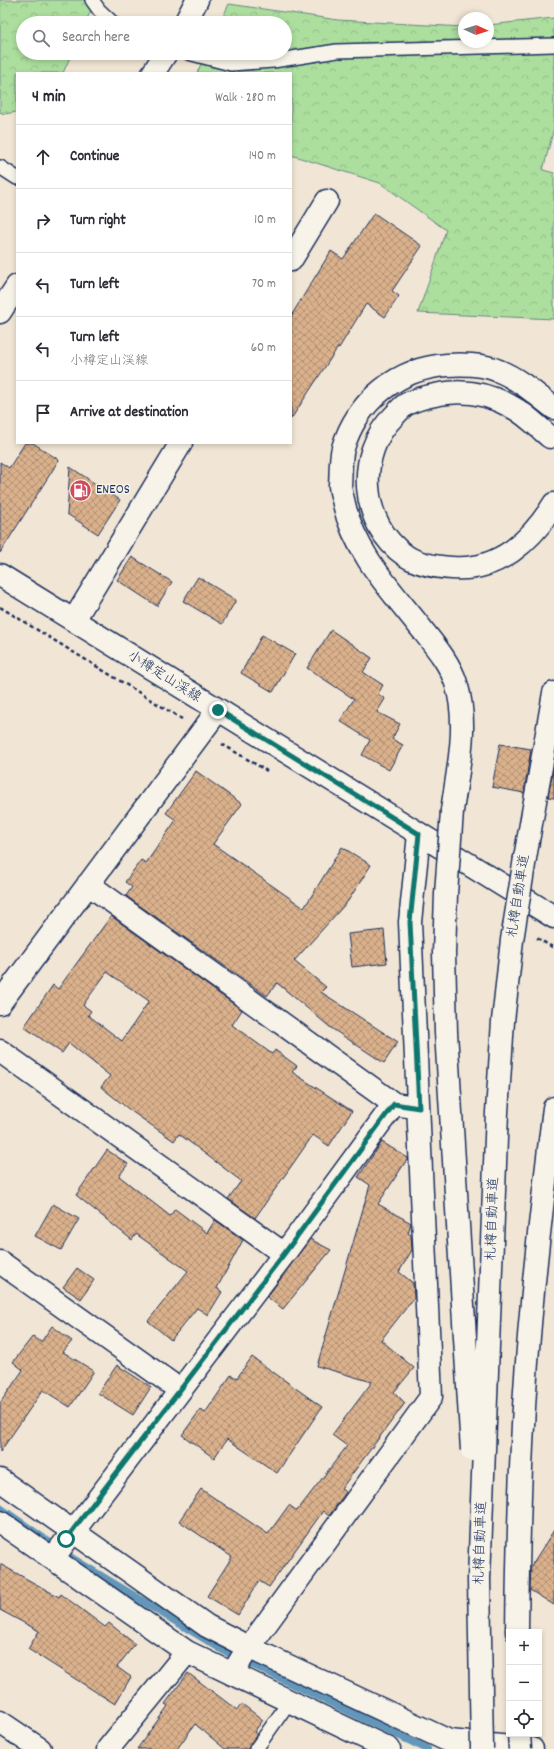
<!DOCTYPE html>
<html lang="en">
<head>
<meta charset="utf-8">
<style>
  :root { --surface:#fff; --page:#f2f2f3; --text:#2b2b33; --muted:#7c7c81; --line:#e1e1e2 }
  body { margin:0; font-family:Dekko,"Klee One",sans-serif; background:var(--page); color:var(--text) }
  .controls { position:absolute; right:12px; bottom:12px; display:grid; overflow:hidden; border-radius:0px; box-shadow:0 2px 6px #0003 }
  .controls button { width:36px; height:36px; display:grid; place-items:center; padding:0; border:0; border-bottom:1px solid var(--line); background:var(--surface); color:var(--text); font:20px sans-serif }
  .compass { position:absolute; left:458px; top:12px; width:36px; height:36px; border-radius:50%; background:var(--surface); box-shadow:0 2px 6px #0003; rotate:93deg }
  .stop { position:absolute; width:12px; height:12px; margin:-9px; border:3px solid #0f766e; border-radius:50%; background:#fff }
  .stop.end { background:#0f766e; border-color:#fff; box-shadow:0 1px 4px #0008 }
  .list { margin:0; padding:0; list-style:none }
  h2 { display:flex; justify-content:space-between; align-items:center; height:52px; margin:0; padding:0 16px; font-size:17px }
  h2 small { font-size:13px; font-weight:400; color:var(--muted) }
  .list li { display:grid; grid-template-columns:26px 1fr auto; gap:12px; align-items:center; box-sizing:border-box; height:64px; padding:0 16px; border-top:1px solid var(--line) }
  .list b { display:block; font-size:15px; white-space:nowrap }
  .list p { margin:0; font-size:13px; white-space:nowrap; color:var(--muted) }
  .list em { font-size:13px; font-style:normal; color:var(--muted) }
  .icon { flex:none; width:22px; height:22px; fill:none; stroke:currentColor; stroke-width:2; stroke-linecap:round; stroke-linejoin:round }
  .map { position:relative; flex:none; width:554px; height:1749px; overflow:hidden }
  .search { position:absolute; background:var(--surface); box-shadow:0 2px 6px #0003; left:16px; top:16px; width:276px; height:44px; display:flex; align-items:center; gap:10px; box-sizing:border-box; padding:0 14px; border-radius:22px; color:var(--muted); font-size:15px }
  .panel { position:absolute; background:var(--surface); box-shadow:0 2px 6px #0003; left:16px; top:72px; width:276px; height:372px; border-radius:0px }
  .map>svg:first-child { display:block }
  .forest { fill:url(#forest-crowns); stroke:#64867e }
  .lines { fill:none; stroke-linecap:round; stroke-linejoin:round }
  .stream { stroke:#6497b9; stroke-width:8 }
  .building { fill:url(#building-cross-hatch); stroke:#1b2f5e; fill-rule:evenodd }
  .service-casing { stroke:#1b2f5e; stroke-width:16 }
  .minor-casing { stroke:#1b2f5e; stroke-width:25 }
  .secondary-casing { stroke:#1b2f5e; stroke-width:25 }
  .primary-casing { stroke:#1b2f5e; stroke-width:25 }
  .motorway-casing { stroke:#1b2f5e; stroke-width:25 }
  .path { stroke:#1b2f5e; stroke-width:2.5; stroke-dasharray:4 3; stroke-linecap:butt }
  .service { stroke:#f7f3e8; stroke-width:13 }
  .minor { stroke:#f7f3e8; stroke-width:22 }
  .secondary { stroke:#f7f3e8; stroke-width:22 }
  .primary { stroke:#f7f3e8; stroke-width:22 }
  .motorway { stroke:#f7f3e8; stroke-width:22 }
  .motorway-bridge-casing { stroke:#1b2f5e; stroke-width:25; stroke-linecap:butt }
  .motorway-bridge { stroke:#f7f3e8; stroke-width:22 }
  .route { stroke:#0f766e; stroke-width:5 }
  .labels { text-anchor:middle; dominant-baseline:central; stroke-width:3; stroke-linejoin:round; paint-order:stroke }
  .poi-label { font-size:14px; fill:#1b2f5e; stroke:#f7f3e8; text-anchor:start }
  .street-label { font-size:14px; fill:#1b2f5e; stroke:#f7f3e8 }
</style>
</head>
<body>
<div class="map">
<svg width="554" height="1749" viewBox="0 0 554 1749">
  <defs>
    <pattern id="forest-crowns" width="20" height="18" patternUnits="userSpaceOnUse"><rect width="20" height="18" fill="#acde9e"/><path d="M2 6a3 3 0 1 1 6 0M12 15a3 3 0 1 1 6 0" fill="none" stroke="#93bf8a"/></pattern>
    <pattern id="building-cross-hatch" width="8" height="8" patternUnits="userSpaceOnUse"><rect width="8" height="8" fill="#dab18b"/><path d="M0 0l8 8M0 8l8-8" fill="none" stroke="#b09075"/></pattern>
  </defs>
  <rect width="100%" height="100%" fill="#f1e6d5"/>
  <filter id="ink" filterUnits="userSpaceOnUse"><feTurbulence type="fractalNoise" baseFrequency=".025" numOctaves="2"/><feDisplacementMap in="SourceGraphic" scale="8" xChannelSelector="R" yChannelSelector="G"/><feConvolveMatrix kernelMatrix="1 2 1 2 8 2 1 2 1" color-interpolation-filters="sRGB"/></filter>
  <g filter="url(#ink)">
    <!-- forest -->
    <path class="forest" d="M 0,0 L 96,0 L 85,23 L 23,23 L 23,53 L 72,53 L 63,73 L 17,73 L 17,112 L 4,114 L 0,112 Z
      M 229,4 L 338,20 L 464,27 L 464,42 L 488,42 L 488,25 L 554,18 L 554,128 L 543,170 L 554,173 L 554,319 L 418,313 L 446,230 L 380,183 L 291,155 L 291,73 L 197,73 L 206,53 L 285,53 L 285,23 L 220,23 Z"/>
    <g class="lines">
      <!-- stream -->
      <path class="stream" d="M 0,1508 L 73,1559 L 225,1651 L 427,1749"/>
    </g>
    <!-- building -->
    <path class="building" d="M 374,213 L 422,246 L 392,291 L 399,296 L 385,317 L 366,304 L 339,348 L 338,347 L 291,419 L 291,316 L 331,251 L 343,259 Z
      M 25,443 L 33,443 L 59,460 L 0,553 L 0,462 L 9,468 Z
      M 70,467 L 120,500 L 98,534 L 67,514 Z
      M 132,557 L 172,582 L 157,606 L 117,580 Z
      M 198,577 L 236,600 L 222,624 L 183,601 Z
      M 331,630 L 372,658 L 363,672 L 383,685 L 378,694 L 385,699 L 377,712 L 400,724 L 392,739 L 403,745 L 389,770 L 362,755 L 370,740 L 340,721 L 354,699 L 307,668 Z
      M 262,635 L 295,654 L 273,692 L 241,673 Z
      M 500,744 L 531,749 L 524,793 L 492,787 Z
      M 554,765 L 554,798 L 548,797 Z
      M 196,771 L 242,804 L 213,844 L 304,908 L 342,847 L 371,865 L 348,901 L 294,961 L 326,987 L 321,992 L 398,1042 L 384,1063 L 331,1028 L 277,983 L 267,996 L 126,896 L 132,887 L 125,882 L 141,860 L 146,863 L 176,820 L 166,813 Z
      M 111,916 L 242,1010 L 232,1025 L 272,1054 L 275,1050 L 297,1066 L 292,1072 L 352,1111 L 329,1146 L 313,1135 L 255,1218 L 228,1199 L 241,1181 L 179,1134 L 174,1141 L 131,1111 L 101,1087 L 110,1076 L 69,1043 L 62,1053 L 24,1027 L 53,985 L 58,989 ZM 107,972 L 149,1001 L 122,1041 L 88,1015 L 91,1011 L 83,1005 Z
      M 384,930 L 387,963 L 352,967 L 348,934 Z
      M 382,1142 L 408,1158 L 378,1204 L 411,1223 L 408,1233 L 411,1235 L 412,1250 L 399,1272 L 413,1283 L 414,1298 L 381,1340 L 414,1368 L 394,1392 L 405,1403 L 341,1489 L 346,1492 L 329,1516 L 323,1511 L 269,1587 L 259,1581 L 238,1615 L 207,1596 L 232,1557 L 179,1521 L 201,1489 L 268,1534 L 289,1505 L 297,1511 L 347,1446 L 332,1435 L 372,1382 L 317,1366 L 370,1185 L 358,1177 Z
      M 107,1150 L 128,1164 L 119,1176 L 170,1216 L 175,1209 L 207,1233 L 215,1220 L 243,1240 L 217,1288 L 222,1292 L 208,1315 L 197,1308 L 171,1340 L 148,1321 L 188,1271 L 136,1234 L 132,1240 L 76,1195 Z
      M 53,1204 L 79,1219 L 61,1250 L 35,1236 Z
      M 310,1239 L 331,1250 L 283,1309 L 267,1297 Z
      M 77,1268 L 94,1280 L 81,1299 L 63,1287 Z
      M 52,1326 L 72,1341 L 63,1352 L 94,1371 L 70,1407 L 43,1390 L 0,1452 L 0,1403 L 23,1370 L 13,1362 L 33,1336 L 41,1342 Z
      M 252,1357 L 322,1407 L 277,1473 L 227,1439 L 214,1458 L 182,1435 L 200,1410 L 205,1413 L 231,1375 L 237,1378 Z
      M 117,1365 L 151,1387 L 133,1415 L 98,1393 Z
      M 554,1530 L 554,1605 L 530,1590 L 531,1566 Z
      M 0,1564 L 59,1597 L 61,1594 L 105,1627 L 109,1623 L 135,1644 L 117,1667 L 131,1677 L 115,1704 L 28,1649 L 39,1631 L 0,1610 Z
      M 188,1673 L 237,1710 L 242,1704 L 263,1720 L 254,1732 L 257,1734 L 248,1749 L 225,1749 L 195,1724 L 177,1749 L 137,1749 L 168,1706 L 165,1704 Z"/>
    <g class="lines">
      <defs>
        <path id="service" d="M 92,0 L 99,10 L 113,23
          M 188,53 L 231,64 L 273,61 L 337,51 L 554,45
          M 0,167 L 17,178
          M 256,1749 L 289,1702"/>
        <path id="minor" d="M 291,260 L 327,201
          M 74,620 L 181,443
          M 88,884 L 394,1104 L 408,1106
          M 0,1003 L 218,710
          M 0,1051 L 284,1254
          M 0,1262 L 180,1390
          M 0,1480 L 207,1626 L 250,1648 L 449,1741 L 532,1749
          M 0,1522 L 187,1652 L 389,1749
          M 53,1558 L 284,1254 L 394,1104
          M 232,1674 L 245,1653 L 431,1397 L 410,922 L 419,834
          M 0,1722 L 40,1749
          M 108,1749 L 187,1652"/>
        <path id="secondary" d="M 185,23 L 197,0
          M 153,73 L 166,53
          M 0,312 L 17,286"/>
        <path id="primary" d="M 0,575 L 554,917"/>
        <path id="motorway" d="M 550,437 C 538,427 526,414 512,407 C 489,394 466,389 440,394 C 429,396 415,399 405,405 C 401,408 398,412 394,416 C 355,453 360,525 406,556 C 420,565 437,567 452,568 C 498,572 532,540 554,504
          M 452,811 C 458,768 469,724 456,683 C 450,664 436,647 424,632 C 394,593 355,554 344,504 C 343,498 340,491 340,485 C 341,474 340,459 343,448 C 357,401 398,368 447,365 C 464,364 483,364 499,371 C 519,379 537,395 554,408
          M 525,858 L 554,693
          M 517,1632 C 518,1546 520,1461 526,1376 C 532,1286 543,1197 554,1108"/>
      </defs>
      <!-- service casing -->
      <use href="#service" class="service-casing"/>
      <!-- minor casing -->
      <use href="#minor" class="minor-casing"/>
      <!-- secondary casing -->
      <use href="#secondary" class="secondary-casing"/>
      <!-- primary casing -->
      <use href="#primary" class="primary-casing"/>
      <!-- motorway casing -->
      <use href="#motorway" class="motorway-casing"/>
      <!-- path -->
      <path class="path" d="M 0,607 L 182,719
        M 222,744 L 267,771
        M 537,938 L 554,948"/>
      <!-- service -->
      <use href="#service" class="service"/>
      <!-- minor -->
      <use href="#minor" class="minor"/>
      <!-- secondary -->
      <use href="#secondary" class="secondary"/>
      <!-- primary -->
      <use href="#primary" class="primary"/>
      <!-- motorway -->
      <use href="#motorway" class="motorway"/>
      <defs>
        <path id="motorway-bridge" d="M 452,811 L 446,894 L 444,953 L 446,1032 L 472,1450
          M 519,1734 L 520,1749
          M 482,1749 L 479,1579 L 497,1112 L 503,1021 L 512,940 L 525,858"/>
      </defs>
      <!-- motorway-bridge casing -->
      <use href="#motorway-bridge" class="motorway-bridge-casing"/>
      <!-- motorway-bridge -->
      <use href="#motorway-bridge" class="motorway-bridge"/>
    </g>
  </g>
  <g class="lines" filter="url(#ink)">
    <!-- route -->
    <path class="route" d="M 66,1539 L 284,1254 L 394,1104 L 419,1108 L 410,922 L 419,834 L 218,710"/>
  </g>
  <!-- icons -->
  <defs>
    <symbol id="fuel-disc" viewBox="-11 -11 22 22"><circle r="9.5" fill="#d1495b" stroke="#f7f3e8"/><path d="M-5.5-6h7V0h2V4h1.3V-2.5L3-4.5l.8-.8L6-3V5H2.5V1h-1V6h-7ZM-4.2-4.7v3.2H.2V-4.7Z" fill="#fff"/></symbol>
  </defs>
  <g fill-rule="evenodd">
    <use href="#fuel-disc" x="68" y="478" width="25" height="25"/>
  </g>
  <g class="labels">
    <!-- poi labels -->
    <g class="poi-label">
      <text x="96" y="490">ENEOS</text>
    </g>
    <!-- street labels -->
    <g class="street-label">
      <text transform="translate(164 677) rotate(32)">小樽定山渓線</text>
      <text transform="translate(519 896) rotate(-81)">札樽自動車道</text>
      <text transform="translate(493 1219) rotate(-88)">札樽自動車道</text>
      <text transform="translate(481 1543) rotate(-88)">札樽自動車道</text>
    </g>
  </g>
</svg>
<div class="controls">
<button>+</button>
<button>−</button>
<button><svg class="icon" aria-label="locate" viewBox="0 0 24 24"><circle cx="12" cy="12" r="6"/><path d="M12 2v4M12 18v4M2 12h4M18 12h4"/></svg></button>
</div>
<svg class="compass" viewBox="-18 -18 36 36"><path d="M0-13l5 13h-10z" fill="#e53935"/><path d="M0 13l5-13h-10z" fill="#7c7c81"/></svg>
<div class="stop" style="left:66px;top:1539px"></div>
<div class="stop end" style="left:218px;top:710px"></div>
<div class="search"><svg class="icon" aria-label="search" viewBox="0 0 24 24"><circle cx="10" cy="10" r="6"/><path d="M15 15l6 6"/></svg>Search here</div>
<section class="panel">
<h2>4 min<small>Walk · 280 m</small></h2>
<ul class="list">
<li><svg class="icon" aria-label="ahead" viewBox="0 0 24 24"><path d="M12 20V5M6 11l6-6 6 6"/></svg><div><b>Continue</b></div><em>140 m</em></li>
<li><svg class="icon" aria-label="right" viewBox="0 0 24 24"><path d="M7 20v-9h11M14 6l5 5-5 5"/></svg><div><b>Turn right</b></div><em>10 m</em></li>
<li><svg class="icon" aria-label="left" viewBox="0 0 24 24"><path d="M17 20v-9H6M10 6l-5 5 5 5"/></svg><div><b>Turn left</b></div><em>70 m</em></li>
<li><svg class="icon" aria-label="left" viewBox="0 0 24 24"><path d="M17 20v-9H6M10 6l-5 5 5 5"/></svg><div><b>Turn left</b><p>小樽定山渓線</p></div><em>60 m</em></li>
<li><svg class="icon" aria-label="arrive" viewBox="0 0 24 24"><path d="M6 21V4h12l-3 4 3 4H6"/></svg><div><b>Arrive at destination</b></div></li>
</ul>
</section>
</div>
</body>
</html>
